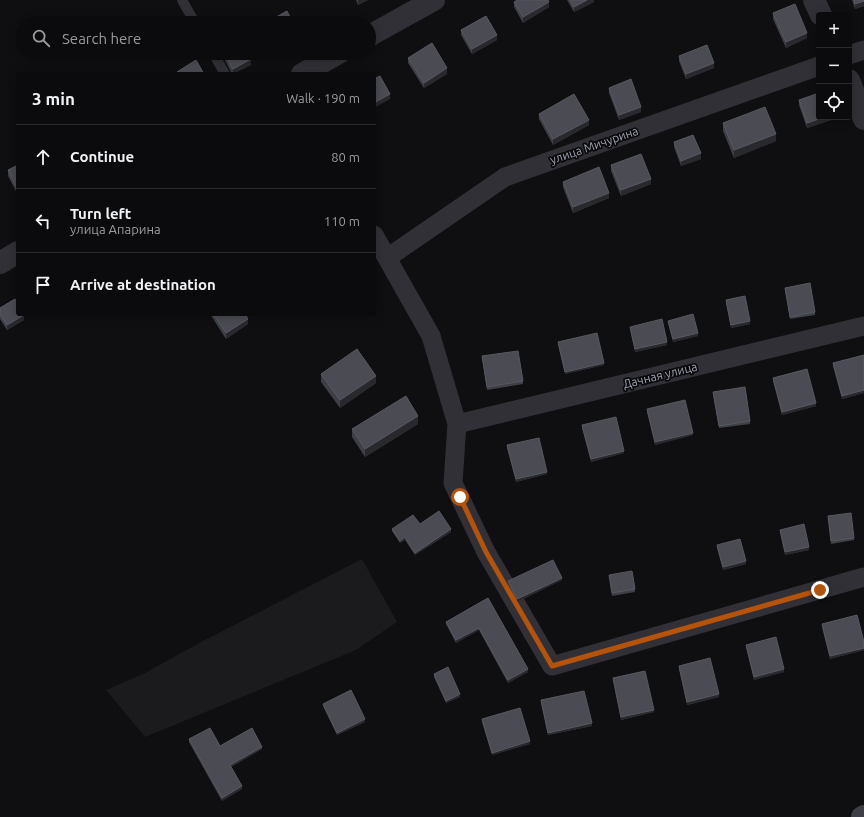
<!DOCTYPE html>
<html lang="en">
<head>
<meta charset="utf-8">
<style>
  :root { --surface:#0b0b0d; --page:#141416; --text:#f1f3f6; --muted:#9a9b9d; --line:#2b2b2e }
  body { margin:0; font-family:Ubuntu,sans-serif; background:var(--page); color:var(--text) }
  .controls { position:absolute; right:12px; top:12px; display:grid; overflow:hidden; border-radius:4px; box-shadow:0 2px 10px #0003 }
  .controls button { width:36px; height:36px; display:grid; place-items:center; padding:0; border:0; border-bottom:1px solid var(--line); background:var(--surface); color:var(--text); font:20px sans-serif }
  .stop { position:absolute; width:12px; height:12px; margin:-9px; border:3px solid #b45309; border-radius:50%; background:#fff }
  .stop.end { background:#b45309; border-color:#fff; box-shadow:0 1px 4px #0008 }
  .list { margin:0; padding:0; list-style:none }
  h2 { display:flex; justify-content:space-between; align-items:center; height:52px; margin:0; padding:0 16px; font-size:17px }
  h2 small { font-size:13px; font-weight:400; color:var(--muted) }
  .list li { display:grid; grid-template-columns:26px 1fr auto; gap:12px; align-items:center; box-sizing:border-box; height:64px; padding:0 16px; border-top:1px solid var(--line) }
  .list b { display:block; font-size:15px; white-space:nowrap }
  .list p { margin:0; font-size:13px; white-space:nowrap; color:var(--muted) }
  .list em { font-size:13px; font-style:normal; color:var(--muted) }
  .icon { flex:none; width:22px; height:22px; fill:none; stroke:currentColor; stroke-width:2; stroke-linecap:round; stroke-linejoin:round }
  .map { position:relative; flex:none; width:864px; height:817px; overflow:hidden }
  .search { position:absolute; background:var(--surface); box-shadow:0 2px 10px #0003; left:16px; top:16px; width:360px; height:44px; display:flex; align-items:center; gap:10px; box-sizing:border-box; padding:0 14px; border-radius:22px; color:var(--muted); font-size:15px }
  .panel { position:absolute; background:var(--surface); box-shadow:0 2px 10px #0003; left:16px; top:72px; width:360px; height:244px; border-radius:4px }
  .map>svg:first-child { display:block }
  .built { fill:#1b1b1e }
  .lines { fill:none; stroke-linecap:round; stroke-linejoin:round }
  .service { stroke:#303036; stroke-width:10 }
  .minor { stroke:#303036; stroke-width:19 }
  .tertiary { stroke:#303036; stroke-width:22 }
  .secondary { stroke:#3e3f46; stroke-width:22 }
  .wall { fill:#3f4047 }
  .shaded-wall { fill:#28282d }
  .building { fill:#4a4b53; stroke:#575962 }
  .route { stroke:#b45309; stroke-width:5 }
  .labels { text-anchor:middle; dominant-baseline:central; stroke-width:3.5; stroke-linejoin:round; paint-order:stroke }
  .street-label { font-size:12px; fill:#9fa3b3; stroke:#0a0a0c }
</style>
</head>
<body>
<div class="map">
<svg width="864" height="817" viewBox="0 0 864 817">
  <rect width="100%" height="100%" fill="#0f0f11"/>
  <!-- built -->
  <path class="built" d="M 362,559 L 397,622 L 356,650 L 145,737 L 106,690 L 143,674 L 203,641 Z"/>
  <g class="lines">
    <!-- service -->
    <path class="service" d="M 182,0 L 195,23
      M 213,53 L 225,74"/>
    <!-- minor -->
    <path class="minor" d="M 849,55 L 864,50
      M 374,235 L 431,336 L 457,424 L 453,483 L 486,552 L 552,666 L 864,577
      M 387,258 L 505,177 L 819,66
      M 457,424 L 864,326"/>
    <!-- tertiary -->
    <path class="tertiary" d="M 814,0 L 821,15
      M 369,36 L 434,0
      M 302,74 L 339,53
      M 849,80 L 864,119
      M 0,263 L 18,252"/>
    <!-- secondary -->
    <path class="secondary" d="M 862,817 L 864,816"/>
  </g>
  <!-- wall -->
  <path class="wall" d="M 356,0 L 368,0 L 358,5 Z
    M 567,0 L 594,0 L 594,2 L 574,12 Z
    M 852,0 L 864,0 L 864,6 L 855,9 Z
    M 514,2 L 549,7 L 523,23 L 514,7 Z
    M 773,13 L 807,38 L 786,48 L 773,19 Z
    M 461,30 L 497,40 L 472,54 L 461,35 Z
    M 223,53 L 248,53 L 251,65 L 232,74 L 223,56 Z
    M 679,56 L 714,68 L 686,79 L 679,61 Z
    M 408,58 L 447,74 L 424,88 L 408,63 Z
    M 609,88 L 641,112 L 619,120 L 609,93 Z
    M 799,100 L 840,117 L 807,128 L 799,105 Z
    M 539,114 L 589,125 L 553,145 L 539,119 Z
    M 723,123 L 776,141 L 734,158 L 723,131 Z
    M 674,142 L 701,159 L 681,166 L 674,147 Z
    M 18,165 L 17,193 L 8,176 L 8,170 Z
    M 611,165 L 651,184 L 621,196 L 611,171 Z
    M 563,182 L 609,198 L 573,213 L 563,187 Z
    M 785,288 L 815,312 L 815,315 L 790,319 Z
    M 726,300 L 750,324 L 731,328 L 726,303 Z
    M 0,308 L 24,320 L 7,330 L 0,319 Z
    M 210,314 L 245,314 L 248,324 L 226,339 Z
    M 668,321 L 698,336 L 673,342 L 668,323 Z
    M 630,327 L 667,345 L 635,352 L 630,329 Z
    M 558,342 L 604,365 L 565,374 L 558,344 Z
    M 482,356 L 523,381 L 523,384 L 487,390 Z
    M 833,363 L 864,393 L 842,399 L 833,366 Z
    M 321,374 L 376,383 L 340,408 L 321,382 Z
    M 773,378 L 816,406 L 782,415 L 773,381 Z
    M 713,392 L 750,421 L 750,424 L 719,428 Z
    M 647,409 L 693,435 L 655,445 L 647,412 Z
    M 418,424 L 365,457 L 352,437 L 352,429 Z
    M 582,425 L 624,453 L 591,462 L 582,428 Z
    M 507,445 L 547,474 L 516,482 L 507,448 Z
    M 828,516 L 854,538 L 854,540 L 831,544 Z
    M 420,524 L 451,532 L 415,555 L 405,540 L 400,543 L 392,531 L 392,529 Z
    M 780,530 L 809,550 L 785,555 L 780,532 Z
    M 717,545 L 746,564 L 723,570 L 717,548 Z
    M 609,575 L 635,589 L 635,592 L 612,596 Z
    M 562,580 L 517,602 L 508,584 L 508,581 Z
    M 488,598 L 528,672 L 508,683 L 479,630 L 456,643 L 446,624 L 446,622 Z
    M 822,624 L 864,642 L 864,650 L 830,659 L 822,627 Z
    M 746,645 L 784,672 L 754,680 L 746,647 Z
    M 679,666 L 719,697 L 687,705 L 679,669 Z
    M 434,674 L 460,697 L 446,703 L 434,677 Z
    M 613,678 L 654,712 L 621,720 L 613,680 Z
    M 541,700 L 592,726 L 548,735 L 541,703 Z
    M 323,704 L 365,722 L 337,735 L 323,706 Z
    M 482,719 L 530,744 L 492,755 L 482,722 Z
    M 189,739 L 220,746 L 262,749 L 231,767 L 242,789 L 222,801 L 189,742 Z"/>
  <!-- shaded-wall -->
  <path class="shaded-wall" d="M 358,0 L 368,0 L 358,5 Z
    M 587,0 L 594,0 L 594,2 L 574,12 L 574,7 Z
    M 864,1 L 864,6 L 855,9 L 855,4 Z
    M 549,2 L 549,7 L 523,23 L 523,17 Z
    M 807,33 L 807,38 L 786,48 L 786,42 Z
    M 497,35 L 497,40 L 472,54 L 472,49 Z
    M 251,59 L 251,65 L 233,74 L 233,69 Z
    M 714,63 L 714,68 L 686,79 L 686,74 Z
    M 447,68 L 447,74 L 424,88 L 424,83 Z
    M 390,94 L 390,99 L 374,108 L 374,103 Z
    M 641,107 L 641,112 L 619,120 L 619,115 Z
    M 825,117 L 840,117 L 807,128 L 807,123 Z
    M 589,120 L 589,125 L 553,145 L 553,139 Z
    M 776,134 L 776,141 L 734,158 L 734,150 Z
    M 701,153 L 701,159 L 681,166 L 681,161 Z
    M 651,179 L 651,184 L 621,196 L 621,190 Z
    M 18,187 L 18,192 L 17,193 L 17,188 Z
    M 609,193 L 609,198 L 573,213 L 573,207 Z
    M 24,315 L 24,320 L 7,330 L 7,325 Z
    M 248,319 L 248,324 L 226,339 L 226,333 Z
    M 750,321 L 750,324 L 731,328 L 731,325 Z
    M 698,333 L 698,336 L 673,342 L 673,339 Z
    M 667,342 L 667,345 L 635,352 L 635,349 Z
    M 604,363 L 604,365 L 565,374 L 565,372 Z
    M 376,376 L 376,383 L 340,408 L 340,400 Z
    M 864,390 L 864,393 L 842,399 L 842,396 Z
    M 816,403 L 816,406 L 782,415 L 782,412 Z
    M 418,416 L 418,424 L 365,457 L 365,449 Z
    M 693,433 L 693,435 L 655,445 L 655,442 Z
    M 624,451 L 624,453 L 591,462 L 591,459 Z
    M 547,472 L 547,474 L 516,482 L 516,479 Z
    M 451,529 L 451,532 L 415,555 L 415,553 Z
    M 405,537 L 405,540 L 400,543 L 400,541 Z
    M 809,547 L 809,550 L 785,555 L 785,552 Z
    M 746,561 L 746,564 L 723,570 L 723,567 Z
    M 562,578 L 562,580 L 517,602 L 517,599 Z
    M 479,628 L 479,630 L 456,643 L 456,640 Z
    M 864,648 L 864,650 L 830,659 L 830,656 Z
    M 528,669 L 528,672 L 508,683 L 508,680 Z
    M 784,669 L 784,672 L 754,680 L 754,677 Z
    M 460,694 L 460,697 L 446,703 L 446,701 Z
    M 719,694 L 719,697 L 687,705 L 687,702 Z
    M 654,710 L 654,712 L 621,720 L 621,717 Z
    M 365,719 L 365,722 L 337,735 L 337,733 Z
    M 592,723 L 592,726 L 548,735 L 548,733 Z
    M 530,741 L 530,744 L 492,755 L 492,753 Z
    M 262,747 L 262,749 L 230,767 L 230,765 Z
    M 242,786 L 242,789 L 222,801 L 222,798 Z"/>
  <!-- building -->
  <path class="building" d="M 517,0 L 548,0 L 549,2 L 523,17 L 514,2 Z
    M 570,0 L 587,0 L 574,7 Z
    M 854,0 L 864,0 L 864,1 L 855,4 Z
    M 795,4 L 807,33 L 786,42 L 773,13 Z
    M 287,11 L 293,23 L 268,23 L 267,22 Z
    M 486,16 L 497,35 L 472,49 L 461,30 Z
    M 432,43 L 447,68 L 424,83 L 408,58 Z
    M 707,45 L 714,63 L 686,74 L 679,56 Z
    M 224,53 L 248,53 L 251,59 L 233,69 Z
    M 196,60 L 204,74 L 178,74 L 177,72 Z
    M 380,76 L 390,94 L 374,103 L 374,79 Z
    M 631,79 L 641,107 L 619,115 L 609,88 Z
    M 819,93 L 819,117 L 825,117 L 807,123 L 799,100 Z
    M 574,94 L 589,120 L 553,139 L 539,114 Z
    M 765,107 L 776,134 L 734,150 L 723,123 Z
    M 693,135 L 701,153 L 681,161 L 674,142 Z
    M 641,154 L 651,179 L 621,190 L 611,165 Z
    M 18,165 L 18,187 L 17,188 L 8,170 Z
    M 599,167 L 609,193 L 573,207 L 563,182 Z
    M 810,283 L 815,312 L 790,317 L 785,288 Z
    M 745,296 L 750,321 L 731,325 L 726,300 Z
    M 15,299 L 18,304 L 18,314 L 24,314 L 24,315 L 7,325 L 0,314 L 0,308 Z
    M 213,314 L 245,314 L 248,319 L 226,333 Z
    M 693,314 L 698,333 L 673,339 L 668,321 Z
    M 662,319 L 667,342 L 635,349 L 630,327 Z
    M 597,333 L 604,363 L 565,372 L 558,342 Z
    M 357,349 L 376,376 L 340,400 L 321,374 Z
    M 518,351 L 523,381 L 487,387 L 482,356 Z
    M 864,355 L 864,390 L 842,396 L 833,363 Z
    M 807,369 L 816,403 L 782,412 L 773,378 Z
    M 745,387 L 750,421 L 719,426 L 713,392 Z
    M 406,396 L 418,416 L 365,449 L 352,429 Z
    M 685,400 L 693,433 L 655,442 L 647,409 Z
    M 616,417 L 624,451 L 591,459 L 582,425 Z
    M 539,438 L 547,472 L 516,479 L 507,445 Z
    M 439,511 L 451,529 L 415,553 L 405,537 L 400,541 L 392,529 L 413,515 L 420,524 Z
    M 851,513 L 854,538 L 831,541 L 828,516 Z
    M 804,524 L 809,547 L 785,552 L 780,530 Z
    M 740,539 L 746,561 L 723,567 L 717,545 Z
    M 553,560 L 562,578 L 517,599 L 508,581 Z
    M 632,571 L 635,589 L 612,593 L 609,575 Z
    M 488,598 L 528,669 L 508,680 L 479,628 L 456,640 L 446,622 Z
    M 857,615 L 864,642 L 864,648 L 830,656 L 822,624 Z
    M 776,637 L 784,669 L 754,677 L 746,645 Z
    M 710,658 L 719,694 L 687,702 L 679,666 Z
    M 448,667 L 460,694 L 446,701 L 434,674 Z
    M 645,671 L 654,710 L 621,717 L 613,678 Z
    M 351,690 L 365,719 L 337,733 L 323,704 Z
    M 584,691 L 592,723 L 548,733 L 541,700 Z
    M 520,708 L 530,741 L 492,753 L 482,719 Z
    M 210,728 L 220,746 L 252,728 L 262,747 L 230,765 L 242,786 L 222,798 L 189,739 Z"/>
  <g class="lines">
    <!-- route -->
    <path class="route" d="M 460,497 L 486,552 L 552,666 L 820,590"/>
  </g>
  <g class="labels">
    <!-- street labels -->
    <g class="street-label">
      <text transform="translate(594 145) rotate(-19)">улица Мичурина</text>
      <text transform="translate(660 375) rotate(-14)">Дачная улица</text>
    </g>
  </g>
</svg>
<div class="controls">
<button>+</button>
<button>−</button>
<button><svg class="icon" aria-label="locate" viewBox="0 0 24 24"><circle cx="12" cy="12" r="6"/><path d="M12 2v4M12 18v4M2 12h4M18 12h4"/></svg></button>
</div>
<div class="stop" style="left:460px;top:497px"></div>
<div class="stop end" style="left:820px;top:590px"></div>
<div class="search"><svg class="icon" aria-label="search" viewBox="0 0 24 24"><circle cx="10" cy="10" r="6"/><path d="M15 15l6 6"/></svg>Search here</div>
<section class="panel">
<h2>3 min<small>Walk · 190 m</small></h2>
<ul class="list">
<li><svg class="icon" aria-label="ahead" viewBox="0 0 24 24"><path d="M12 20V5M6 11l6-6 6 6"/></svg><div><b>Continue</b></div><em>80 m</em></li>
<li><svg class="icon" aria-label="left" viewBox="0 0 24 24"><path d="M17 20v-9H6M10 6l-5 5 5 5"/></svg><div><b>Turn left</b><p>улица Апарина</p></div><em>110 m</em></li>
<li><svg class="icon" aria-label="arrive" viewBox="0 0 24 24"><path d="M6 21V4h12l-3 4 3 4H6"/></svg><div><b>Arrive at destination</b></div></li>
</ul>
</section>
</div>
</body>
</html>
